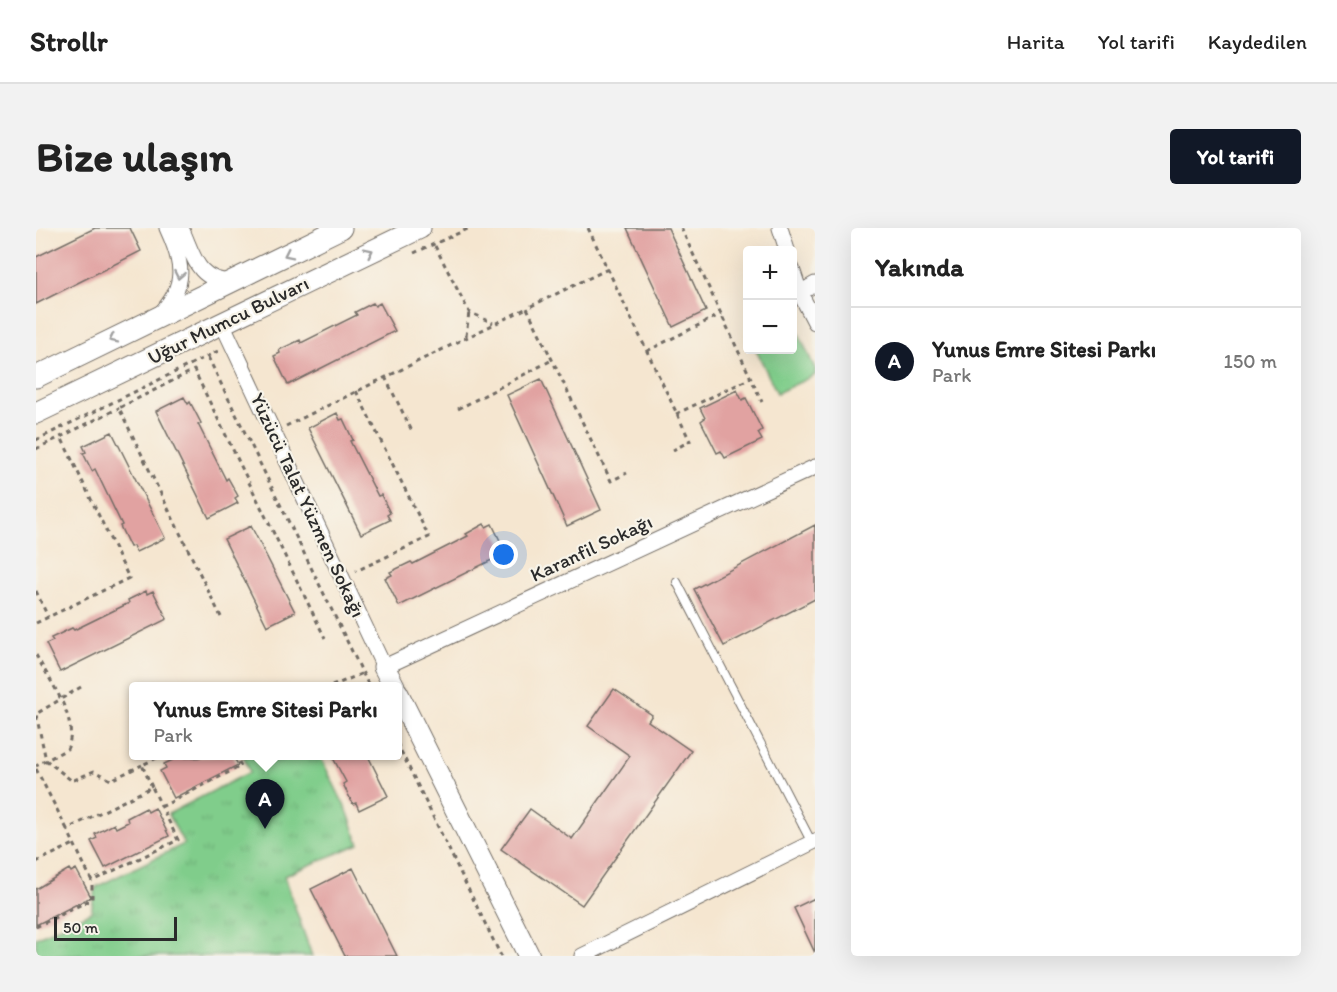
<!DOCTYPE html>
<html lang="tr">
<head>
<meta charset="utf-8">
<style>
  :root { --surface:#fff; --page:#f2f2f2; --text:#222; --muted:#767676; --line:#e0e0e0; --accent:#111827 }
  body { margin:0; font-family:Itim,sans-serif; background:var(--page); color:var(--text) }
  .controls { position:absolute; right:18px; top:18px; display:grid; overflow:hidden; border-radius:6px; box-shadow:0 6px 24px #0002 }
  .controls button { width:54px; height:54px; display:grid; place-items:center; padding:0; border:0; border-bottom:2px solid var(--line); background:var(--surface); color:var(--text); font:30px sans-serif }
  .scale { position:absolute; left:18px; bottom:15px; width:123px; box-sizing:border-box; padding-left:6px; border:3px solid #2b2b2b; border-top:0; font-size:16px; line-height:21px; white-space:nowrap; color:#2b2b2b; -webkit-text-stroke:4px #f7f3e8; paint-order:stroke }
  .you { position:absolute; left:468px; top:327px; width:21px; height:21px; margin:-15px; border:4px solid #fff; border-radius:50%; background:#1a73e8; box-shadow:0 0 0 9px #1a73e833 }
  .badge { display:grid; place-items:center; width:39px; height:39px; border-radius:50%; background:var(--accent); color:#fff; font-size:20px; font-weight:700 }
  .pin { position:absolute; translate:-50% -50px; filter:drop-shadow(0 2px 3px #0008) }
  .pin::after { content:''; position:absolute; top:32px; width:21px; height:18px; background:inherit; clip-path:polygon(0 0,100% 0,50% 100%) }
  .popup { position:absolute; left:93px; top:454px; width:273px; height:78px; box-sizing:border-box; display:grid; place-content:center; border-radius:6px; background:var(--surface); filter:drop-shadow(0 2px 4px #0005); font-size:20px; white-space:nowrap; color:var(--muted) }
  .popup b { font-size:22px; color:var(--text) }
  .popup::after { content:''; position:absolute; left:50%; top:100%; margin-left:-12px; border:12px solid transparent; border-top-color:var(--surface) }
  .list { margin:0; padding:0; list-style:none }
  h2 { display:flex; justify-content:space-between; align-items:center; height:78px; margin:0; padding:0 24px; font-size:26px }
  h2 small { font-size:20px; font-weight:400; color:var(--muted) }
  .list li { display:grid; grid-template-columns:39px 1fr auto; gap:18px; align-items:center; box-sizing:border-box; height:108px; padding:0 24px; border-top:2px solid var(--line) }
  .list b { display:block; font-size:22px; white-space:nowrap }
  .list p { margin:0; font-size:20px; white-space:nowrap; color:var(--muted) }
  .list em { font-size:20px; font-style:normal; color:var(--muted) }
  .map { position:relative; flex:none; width:779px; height:728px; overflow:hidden; border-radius:6px }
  header { display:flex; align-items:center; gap:36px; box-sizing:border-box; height:84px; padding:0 30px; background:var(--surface); border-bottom:2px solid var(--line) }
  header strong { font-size:28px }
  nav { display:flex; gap:33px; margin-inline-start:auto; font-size:21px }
  .intro { display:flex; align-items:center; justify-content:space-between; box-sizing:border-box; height:144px; padding:0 36px }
  h1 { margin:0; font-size:42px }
  .button { padding:15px 27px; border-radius:6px; background:var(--accent); color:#fff; font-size:21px; font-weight:700 }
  main { display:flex; gap:36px; padding:0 36px }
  aside { flex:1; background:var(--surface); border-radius:6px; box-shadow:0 6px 24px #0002 }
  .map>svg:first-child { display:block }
  .grass { fill:#80cd8b; stroke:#567c5b; stroke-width:1.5 }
  .park { fill:url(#park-tufts); stroke:#567c5b; stroke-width:1.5 }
  .building { fill:#e1a2a1 }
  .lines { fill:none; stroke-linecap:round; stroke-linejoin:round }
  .lane-casing { stroke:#726c65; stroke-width:10 }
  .street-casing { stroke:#726c65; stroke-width:17 }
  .secondary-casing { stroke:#726c65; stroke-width:23 }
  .path { stroke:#726c65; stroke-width:3; stroke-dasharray:4.5 4.5; stroke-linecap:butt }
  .lane { stroke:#fff; stroke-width:8 }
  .street { stroke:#fff; stroke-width:15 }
  .secondary { stroke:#fff; stroke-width:21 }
  .oneway { stroke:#a0a0a0 }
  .labels { text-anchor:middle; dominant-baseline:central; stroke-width:4.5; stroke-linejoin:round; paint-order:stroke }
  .street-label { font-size:20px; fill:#2b2b2b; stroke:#f7f3e8 }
</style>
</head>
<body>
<header>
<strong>Strollr</strong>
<nav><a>Harita</a><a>Yol tarifi</a><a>Kaydedilen</a></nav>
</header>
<div class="intro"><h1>Bize ulaşın</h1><a class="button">Yol tarifi</a></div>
<main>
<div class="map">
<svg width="779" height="728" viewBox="0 0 779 728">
  <defs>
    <pattern id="park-tufts" width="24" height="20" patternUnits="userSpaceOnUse" patternTransform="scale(1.5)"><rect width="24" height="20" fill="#80cd8b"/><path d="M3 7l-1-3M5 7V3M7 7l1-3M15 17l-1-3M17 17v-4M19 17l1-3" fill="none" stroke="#6fb078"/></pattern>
  </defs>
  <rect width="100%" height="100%" fill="#f7f3e8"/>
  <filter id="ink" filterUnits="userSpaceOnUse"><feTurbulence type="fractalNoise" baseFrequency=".0167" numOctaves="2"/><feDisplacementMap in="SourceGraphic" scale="12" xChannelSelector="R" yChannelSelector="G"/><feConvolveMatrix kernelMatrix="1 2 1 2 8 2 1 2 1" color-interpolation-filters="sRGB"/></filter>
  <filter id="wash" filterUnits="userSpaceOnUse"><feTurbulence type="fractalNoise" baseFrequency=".008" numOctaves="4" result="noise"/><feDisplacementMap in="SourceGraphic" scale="24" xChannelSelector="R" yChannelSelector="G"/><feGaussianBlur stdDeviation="1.35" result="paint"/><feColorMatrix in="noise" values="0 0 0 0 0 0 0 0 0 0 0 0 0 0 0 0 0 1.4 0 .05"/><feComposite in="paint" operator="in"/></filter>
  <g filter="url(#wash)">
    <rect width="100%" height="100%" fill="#f5e6d0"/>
    <!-- grass -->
    <path class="grass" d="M 757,93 L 779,141 L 779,147 L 741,165 L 720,122 L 756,122 Z"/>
    <!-- park -->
    <path class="park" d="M 207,528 L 284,528 L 312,585 L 323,616 L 248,648 L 276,728 L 0,728 L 0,710 L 55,684 L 60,659 L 148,616 L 132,586 L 214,544 Z"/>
    <g id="blocks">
      <!-- building -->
      <path class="building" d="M 59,0 L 94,0 L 105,23 L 0,76 L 0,29 Z
        M 591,0 L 632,0 L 670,83 L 637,99 Z
        M 337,75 L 339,78 L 344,75 L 359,103 L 252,157 L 238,128 L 244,125 L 243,122 L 264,112 L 265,115 L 321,87 L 319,84 Z
        M 505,151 L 565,282 L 531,298 L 471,167 Z
        M 701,162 L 706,172 L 710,170 L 726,202 L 722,205 L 726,212 L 689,230 L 685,223 L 681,225 L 665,193 L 669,190 L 664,180 Z
        M 148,169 L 152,176 L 154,174 L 165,195 L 162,196 L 190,252 L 192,250 L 202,268 L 199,270 L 202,275 L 173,290 L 120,183 Z
        M 301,185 L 304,192 L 307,191 L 317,212 L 314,213 L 342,268 L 345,267 L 354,285 L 351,287 L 354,292 L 325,306 L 272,200 Z
        M 76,204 L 129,310 L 100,324 L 97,318 L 94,319 L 84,298 L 86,297 L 59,241 L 56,243 L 47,225 L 50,224 L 47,218 Z
        M 448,296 L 450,299 L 456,296 L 470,325 L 363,378 L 349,350 L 356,347 L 354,344 L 375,334 L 377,336 L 432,308 L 430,306 Z
        M 779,297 L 779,371 L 688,418 L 658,361 Z
        M 215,298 L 259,384 L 231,398 L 188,311 Z
        M 110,363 L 111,366 L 117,363 L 131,391 L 24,444 L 10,416 L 17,413 L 15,410 L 36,400 L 38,402 L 93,375 L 92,372 Z
        M 578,461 L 616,487 L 612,493 L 655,523 L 546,677 L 465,621 L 494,581 L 536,611 L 594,528 L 552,498 Z
        M 145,528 L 149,530 L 197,528 L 202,537 L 138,570 L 124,543 L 130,540 L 128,536 Z
        M 296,528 L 332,528 L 352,568 L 323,582 L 320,575 L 317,576 L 307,556 L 310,554 Z
        M 110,580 L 112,584 L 119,580 L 133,608 L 69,640 L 55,613 L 61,610 L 59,606 L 78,596 L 80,600 L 92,594 L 91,590 Z
        M 317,640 L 361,728 L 309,728 L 275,661 Z
        M 33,641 L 35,644 L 40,641 L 55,669 L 0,697 L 0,661 Z
        M 779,670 L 779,725 L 758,680 Z"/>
    </g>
  </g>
  <g filter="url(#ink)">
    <use href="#blocks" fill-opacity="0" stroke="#726c65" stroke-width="1.5"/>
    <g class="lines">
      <defs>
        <path id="lane" d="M 641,354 L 776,615"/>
        <path id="street" d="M 145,0 C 158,28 160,52 195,54
          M 744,0 L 751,22
          M 756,41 L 764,65 L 779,94
          M 764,65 L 779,56
          M 123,87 C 152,57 147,35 131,0
          M 186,95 L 348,439 L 779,239
          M 546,728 L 779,613"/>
        <path id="secondary" d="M 0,149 L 305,0
          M 0,185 L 384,0
          M 348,439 L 358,458
          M 361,464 L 493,728"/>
      </defs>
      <!-- lane casing -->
      <use href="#lane" class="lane-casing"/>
      <!-- street casing -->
      <use href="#street" class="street-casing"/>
      <!-- secondary casing -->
      <use href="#secondary" class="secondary-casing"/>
      <!-- path -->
      <path class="path" d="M 552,0 L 654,213 L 637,222
        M 645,0 L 726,174
        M 399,18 L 433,84 L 457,95
        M 378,25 L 434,0
        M 572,41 L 491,80 L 575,253 L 591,245
        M 430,108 L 433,84
        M 611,123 L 685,86
        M 172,129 L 333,458
        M 349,149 L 376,203
        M 320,163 L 393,309 L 320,343
        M 422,181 L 516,132
        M 640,186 L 715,150
        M 250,198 L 491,80
        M 0,212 L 182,123
        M 0,221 L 83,180
        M 0,363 L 12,389
        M 185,389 L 83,180 L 158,142 L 289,410
        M 0,395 L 93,350 L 25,209
        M 0,427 C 13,452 45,493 31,521 L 0,538
        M 296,458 L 327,445
        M 45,459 L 0,486 L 10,532 L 36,553 L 58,543 L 75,552 L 106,537
        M 361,515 L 465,728
        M 0,541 L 31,601
        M 116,559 L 106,537 L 125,528
        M 125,579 L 205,538 L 200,528
        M 0,634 L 38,616
        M 0,699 L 56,671 L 56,653 L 31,601 L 116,559 L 142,612 L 56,653"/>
      <!-- lane -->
      <use href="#lane" class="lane"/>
      <!-- street -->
      <use href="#street" class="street"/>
      <!-- secondary -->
      <use href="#secondary" class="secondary"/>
    </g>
    <!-- one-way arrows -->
    <defs><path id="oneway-chevron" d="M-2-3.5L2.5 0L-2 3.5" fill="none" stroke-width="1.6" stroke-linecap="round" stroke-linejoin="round" transform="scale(1.5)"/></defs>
    <g class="oneway">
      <use href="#oneway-chevron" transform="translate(333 24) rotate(-26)"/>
      <use href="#oneway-chevron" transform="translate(252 26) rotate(154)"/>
      <use href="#oneway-chevron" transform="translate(143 47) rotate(101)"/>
      <use href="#oneway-chevron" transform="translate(77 111) rotate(154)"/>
    </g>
  </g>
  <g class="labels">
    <!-- street labels -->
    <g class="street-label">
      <text transform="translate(192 92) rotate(-26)">Uğur Mumcu Bulvarı</text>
      <text transform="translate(272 277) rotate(65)">Yüzücü Talat Yüzmen Sokağı</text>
      <text transform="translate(555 320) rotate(-25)">Karanfil Sokağı</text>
    </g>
  </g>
</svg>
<div class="controls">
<button>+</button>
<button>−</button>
</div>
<div class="scale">50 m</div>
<div class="you"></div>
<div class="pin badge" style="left:229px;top:601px">A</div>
<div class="popup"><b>Yunus Emre Sitesi Parkı</b>Park</div>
</div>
<aside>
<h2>Yakında<small></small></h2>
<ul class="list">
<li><span class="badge">A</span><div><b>Yunus Emre Sitesi Parkı</b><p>Park</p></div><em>150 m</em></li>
</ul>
</aside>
</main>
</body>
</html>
